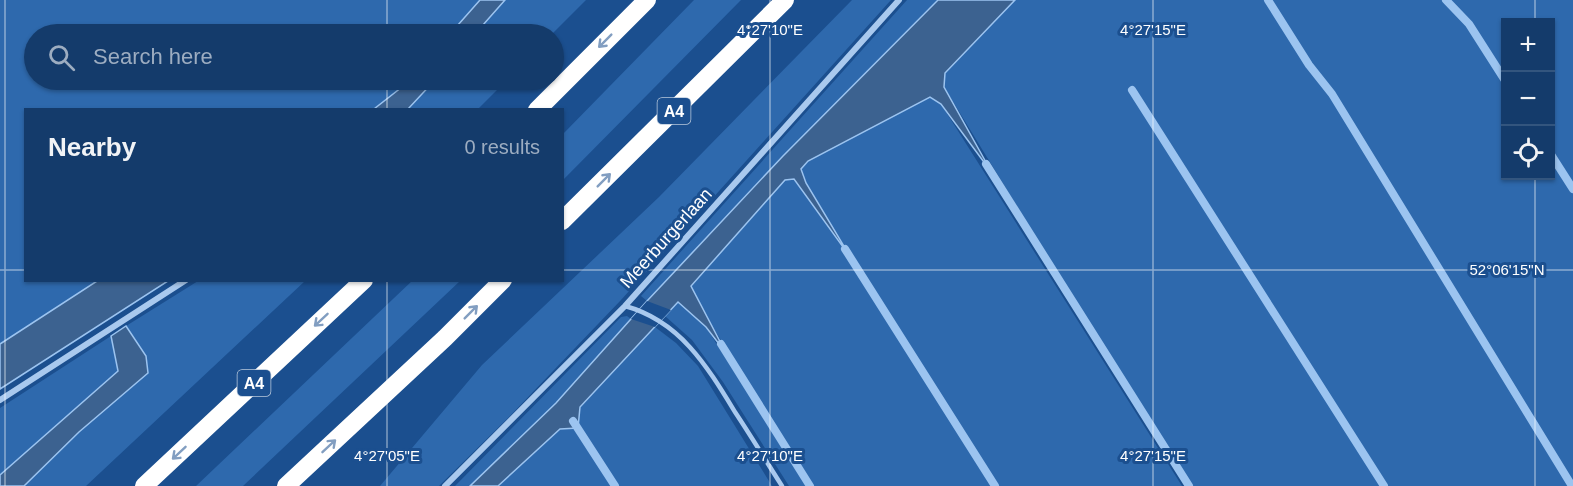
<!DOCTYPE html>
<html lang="en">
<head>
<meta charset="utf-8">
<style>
  :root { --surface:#143b6b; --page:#214673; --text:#f1f3f6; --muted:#9dadc1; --line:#33557e }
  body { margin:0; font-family:Helvetica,sans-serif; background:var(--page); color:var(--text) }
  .controls { position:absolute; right:18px; top:18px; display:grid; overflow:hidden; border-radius:0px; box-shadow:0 2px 4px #0004 }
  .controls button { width:54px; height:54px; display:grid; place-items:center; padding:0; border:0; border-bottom:2px solid var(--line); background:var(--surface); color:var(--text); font:30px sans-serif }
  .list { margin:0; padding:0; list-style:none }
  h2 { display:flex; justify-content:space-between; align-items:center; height:78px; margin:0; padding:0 24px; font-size:26px }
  h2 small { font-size:20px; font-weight:400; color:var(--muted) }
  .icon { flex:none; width:33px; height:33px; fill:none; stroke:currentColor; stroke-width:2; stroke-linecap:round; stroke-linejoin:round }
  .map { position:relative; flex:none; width:1573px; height:486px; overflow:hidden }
  .search { position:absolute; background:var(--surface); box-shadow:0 2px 4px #0004; left:24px; top:24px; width:540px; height:66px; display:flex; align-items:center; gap:15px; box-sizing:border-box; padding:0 21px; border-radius:33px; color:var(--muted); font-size:22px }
  .panel { position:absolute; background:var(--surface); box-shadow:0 2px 4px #0004; left:24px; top:108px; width:540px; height:174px; border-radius:0px }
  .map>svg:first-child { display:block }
  .green { fill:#2e69ad; fill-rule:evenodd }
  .water { fill:#3c6290; stroke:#9cc4f0; stroke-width:1.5 }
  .pier { fill:#1b4f8f }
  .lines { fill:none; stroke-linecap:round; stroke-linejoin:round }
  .stream { stroke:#9cc4f0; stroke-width:8 }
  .lane { stroke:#a9c9ee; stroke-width:4.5 }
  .street { stroke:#a9c9ee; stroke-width:6 }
  .highway { stroke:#fff; stroke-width:18 }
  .oneway { stroke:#829ec1 }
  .ticks { fill:none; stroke:#fff; stroke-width:1.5; stroke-opacity:0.45 }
  .labels { text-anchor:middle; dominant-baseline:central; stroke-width:6; stroke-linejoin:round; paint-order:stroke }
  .shield { fill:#1b4f8f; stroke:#bbcadd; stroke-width:1.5 }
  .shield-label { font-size:16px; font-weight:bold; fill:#fff }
  .street-label { font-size:18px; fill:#fff; stroke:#1b4f8f }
  .ticks-label { font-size:15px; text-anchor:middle; fill:#fff; stroke:#1b4f8f; stroke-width:6; stroke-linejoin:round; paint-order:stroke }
</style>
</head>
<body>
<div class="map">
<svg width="1573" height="486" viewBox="0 0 1573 486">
  <rect width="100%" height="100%" fill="#1b4f8f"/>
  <!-- green -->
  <path class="green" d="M 0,0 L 496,0 L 464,34 L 34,34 L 34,80 L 423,80 L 390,109 L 26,110 L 26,280 L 97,281 L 0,344 Z
    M 505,0 L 586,0 L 552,34 L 475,34 Z
    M 694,0 L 741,0 L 563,180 L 563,134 Z
    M 852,0 L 891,0 L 621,300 L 509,417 L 439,486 L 380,486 L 482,365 L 659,197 Z
    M 907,0 L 937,0 L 783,156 L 647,301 L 641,296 Z
    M 1015,0 L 1573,0 L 1573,486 L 1188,486 L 944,87 L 945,73 ZM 1506,22 L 1550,22 L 1550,176 L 1506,176 Z
    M 435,80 L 507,80 L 478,109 L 408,110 Z
    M 930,97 L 941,104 L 1182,486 L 813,486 L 700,307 L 691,286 L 785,180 L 794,179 L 845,249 L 806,183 L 801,168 L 808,161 Z
    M 413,280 L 460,281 L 243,486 L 196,486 Z
    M 198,281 L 305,281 L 86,486 L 24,486 L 79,432 L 146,356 L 126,326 Z
    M 678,302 L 706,327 L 806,486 L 789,486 L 723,382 L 692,340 L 665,316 Z
    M 627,316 L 631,319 L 556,403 L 470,486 L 455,486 L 621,317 Z
    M 655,327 L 676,343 L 698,366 L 772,486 L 498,486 L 560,429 Z
    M 111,336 L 118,371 L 0,475 L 0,408 Z"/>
  <!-- water -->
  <path class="water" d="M 480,0 L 505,0 L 475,34 L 450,34 Z
    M 938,0 L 1015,0 L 945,73 L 944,87 L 992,173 L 941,104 L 930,97 L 808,161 L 801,169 L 806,183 L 851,258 L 794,179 L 785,180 L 691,286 L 726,353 L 706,327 L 678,302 L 580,407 L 578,428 L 560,429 L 498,486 L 470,486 L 556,403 L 647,301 L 783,156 Z
    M 411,80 L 435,80 L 408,109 L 374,109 Z
    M 97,281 L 168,281 L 0,389 L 0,344 Z
    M 126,326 L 146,356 L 148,373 L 79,432 L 24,486 L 0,486 L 0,475 L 118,371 L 111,336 Z"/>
  <!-- pier -->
  <path class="pier" d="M 647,301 L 671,310 L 655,327 L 631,319 Z"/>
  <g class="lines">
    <!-- stream -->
    <path class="stream" d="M 1268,0 L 1309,65 L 1332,94 L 1572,486
      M 1446,0 L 1469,24 L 1506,82
      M 1132,90 L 1384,486
      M 1550,153 L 1573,189
      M 986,164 L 1189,486
      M 845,249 L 995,486
      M 721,344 L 810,486
      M 573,421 L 615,486"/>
    <!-- lane -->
    <path class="lane" d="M 625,306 C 680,321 707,366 735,412 C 751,436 766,461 782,486"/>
    <!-- street -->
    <path class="street" d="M 0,400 L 186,280
      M 445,486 L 625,306 L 899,0"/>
    <!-- highway -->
    <path class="highway" d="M 537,110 L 647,0
      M 562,221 L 785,0
      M 144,486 L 364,280
      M 286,486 L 445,338 L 503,280"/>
  </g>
  <!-- one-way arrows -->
  <defs><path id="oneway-shaft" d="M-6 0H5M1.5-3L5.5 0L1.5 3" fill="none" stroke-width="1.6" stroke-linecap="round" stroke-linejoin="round" transform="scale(1.5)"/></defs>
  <g class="oneway">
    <use href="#oneway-shaft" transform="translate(605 41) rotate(135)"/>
    <use href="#oneway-shaft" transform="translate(604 180) rotate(-45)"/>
    <use href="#oneway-shaft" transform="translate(471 312) rotate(-45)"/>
    <use href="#oneway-shaft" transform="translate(321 320) rotate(137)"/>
    <use href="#oneway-shaft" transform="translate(329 446) rotate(-43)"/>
    <use href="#oneway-shaft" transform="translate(179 453) rotate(137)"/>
  </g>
  <!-- ticks -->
  <path class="ticks" d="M 5,0 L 5,486M 387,0 L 387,34M 770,0 L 770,486M 1153,0 L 1153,486M 1535,0 L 1535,22M 387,80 L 387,110M 1535,176 L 1535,486M 0,270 L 26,270M 562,270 L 1573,270M 387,280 L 387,486"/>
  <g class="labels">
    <!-- shield labels -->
    <g class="shield">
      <rect x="657.5" y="98" width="33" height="26" rx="4.5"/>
      <rect x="237.5" y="370" width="33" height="26" rx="4.5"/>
    </g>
    <g class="shield-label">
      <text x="674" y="111">A4</text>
      <text x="254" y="383">A4</text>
    </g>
    <!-- street labels -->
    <g class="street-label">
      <text transform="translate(666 238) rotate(-48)">Meerburgerlaan</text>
    </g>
  </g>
  <g class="ticks-label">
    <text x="770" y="35">4°27'10"E</text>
    <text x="1153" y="35">4°27'15"E</text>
    <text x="1507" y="275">52°06'15"N</text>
    <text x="387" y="461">4°27'05"E</text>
    <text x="770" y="461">4°27'10"E</text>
    <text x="1153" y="461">4°27'15"E</text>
  </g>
</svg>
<div class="controls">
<button>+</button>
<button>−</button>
<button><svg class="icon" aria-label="locate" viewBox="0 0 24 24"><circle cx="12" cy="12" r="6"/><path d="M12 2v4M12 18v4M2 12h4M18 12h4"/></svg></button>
</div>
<div class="search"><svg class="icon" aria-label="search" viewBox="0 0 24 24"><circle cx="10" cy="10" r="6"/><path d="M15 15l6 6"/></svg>Search here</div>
<section class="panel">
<h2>Nearby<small>0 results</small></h2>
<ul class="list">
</ul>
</section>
</div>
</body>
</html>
